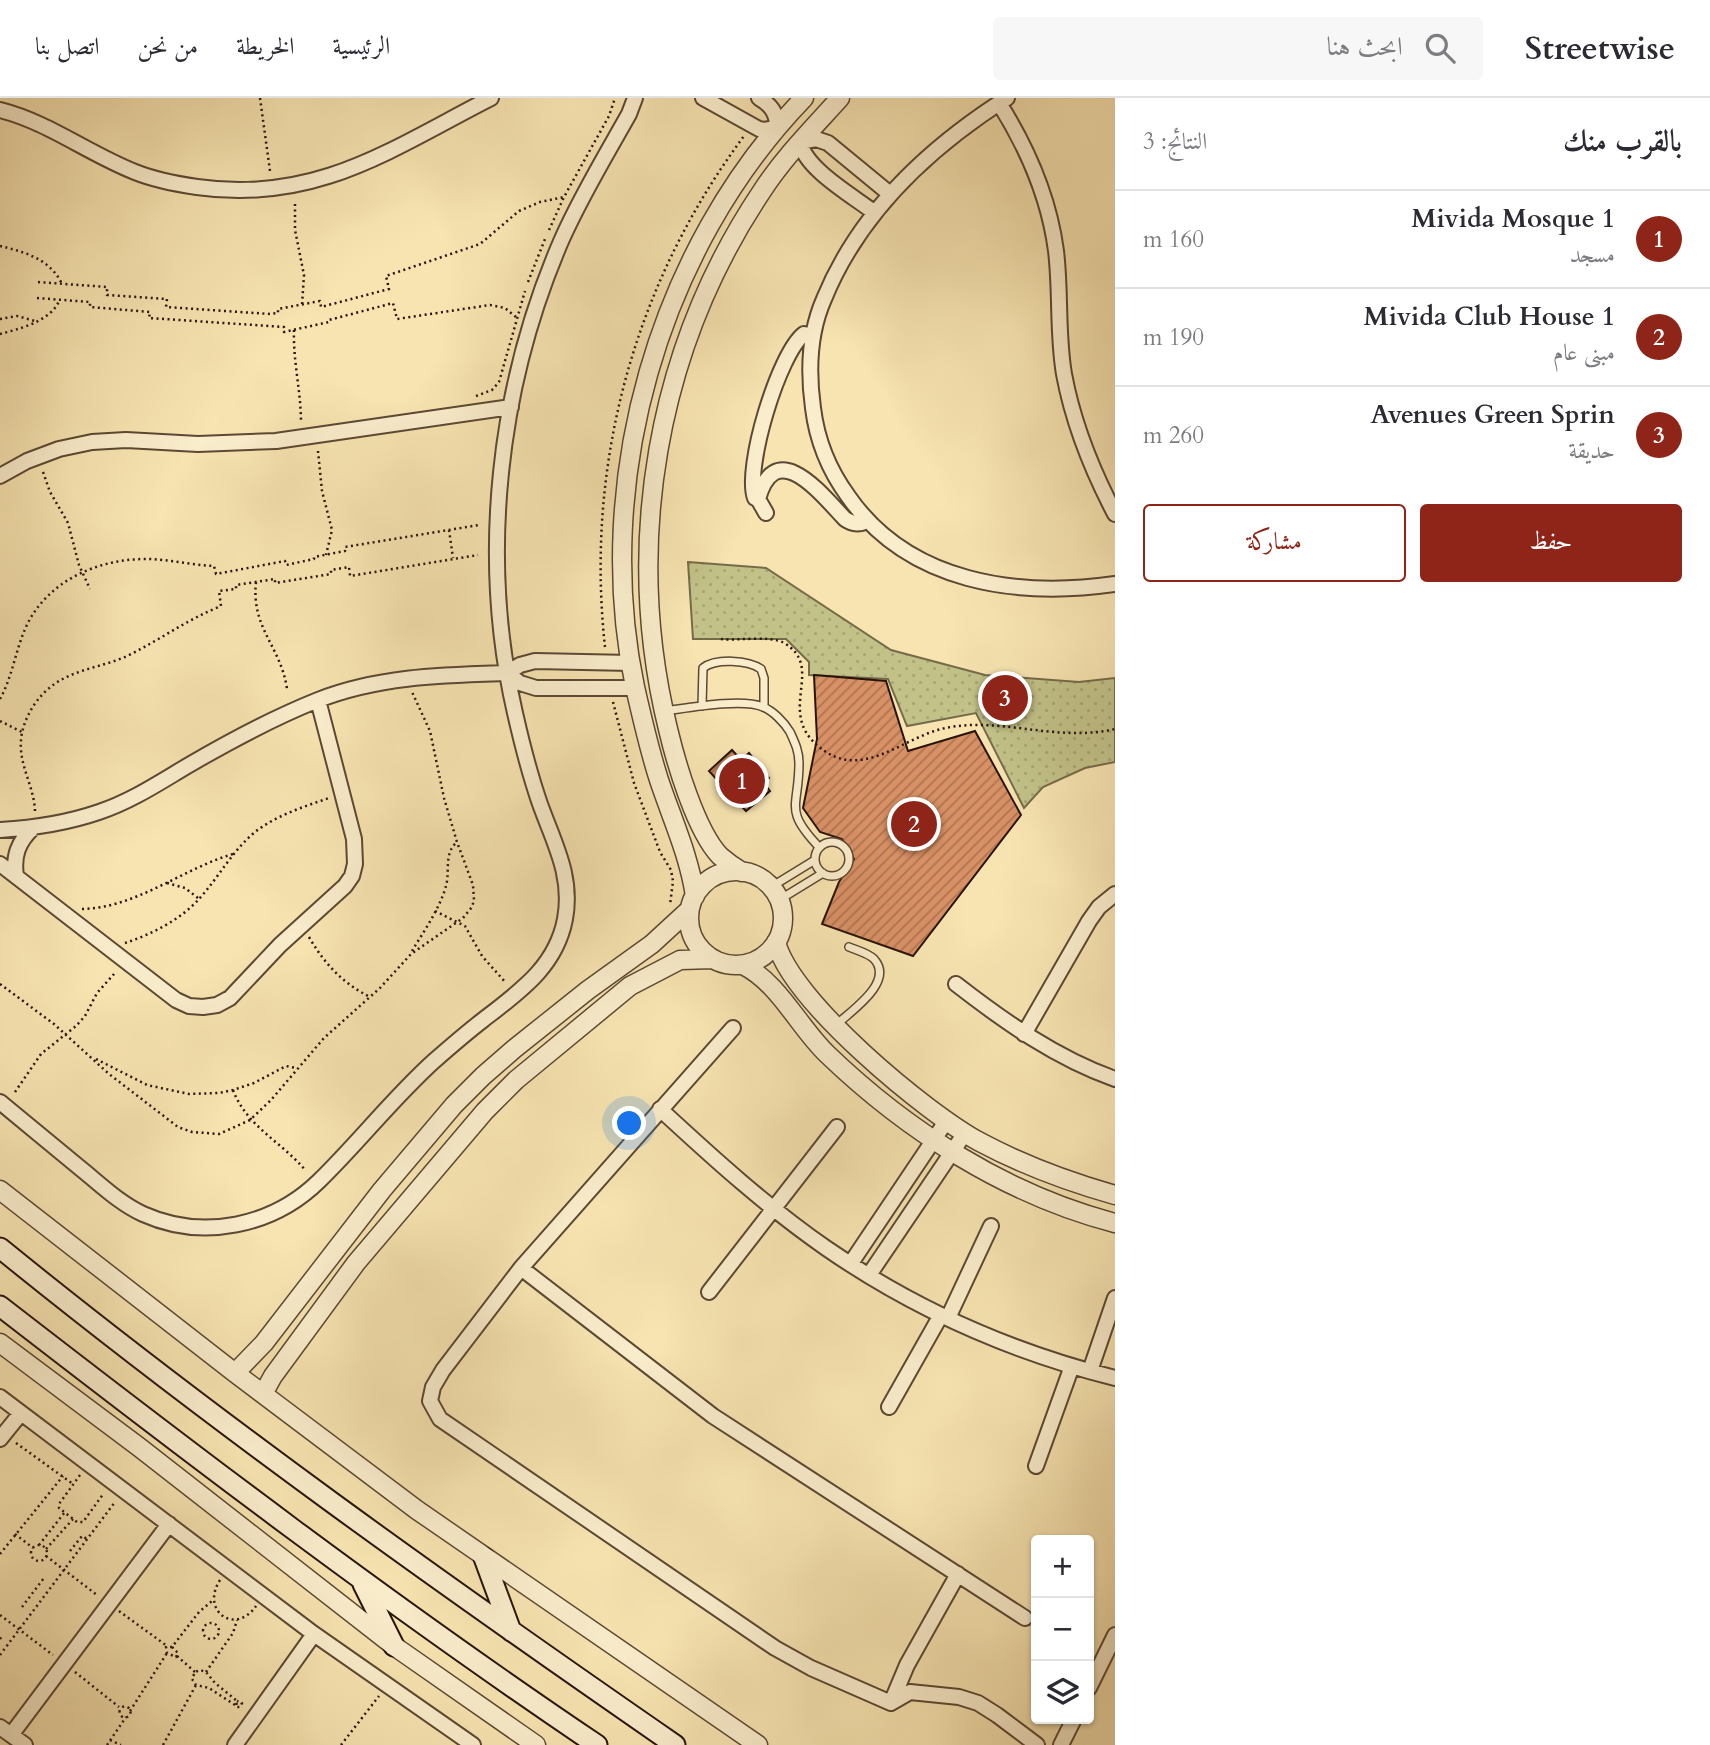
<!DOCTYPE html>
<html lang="ar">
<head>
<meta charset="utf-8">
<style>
  :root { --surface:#fff; --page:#f7f7f7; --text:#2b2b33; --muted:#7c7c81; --line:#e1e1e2; --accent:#8f2418 }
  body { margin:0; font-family:Cardo,Amiri,serif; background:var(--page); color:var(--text); direction:rtl }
  .controls { position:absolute; right:21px; bottom:21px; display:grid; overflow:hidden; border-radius:7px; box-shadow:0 2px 5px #0004 }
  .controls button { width:63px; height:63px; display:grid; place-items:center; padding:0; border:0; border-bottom:2px solid var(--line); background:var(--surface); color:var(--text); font:35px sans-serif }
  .you { position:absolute; left:630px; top:1026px; width:24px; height:24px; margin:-18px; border:5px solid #fff; border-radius:50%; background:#1a73e8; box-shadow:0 0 0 10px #1a73e833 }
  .badge { display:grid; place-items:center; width:46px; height:46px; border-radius:50%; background:var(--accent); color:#fff; font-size:23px; font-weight:700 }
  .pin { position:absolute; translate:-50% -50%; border:4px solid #fff; box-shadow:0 2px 7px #0006 }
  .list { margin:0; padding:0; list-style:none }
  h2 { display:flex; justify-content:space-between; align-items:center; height:91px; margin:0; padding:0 28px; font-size:30px }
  h2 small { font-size:23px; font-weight:400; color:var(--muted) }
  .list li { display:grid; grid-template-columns:46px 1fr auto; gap:21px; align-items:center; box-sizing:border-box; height:98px; padding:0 28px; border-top:2px solid var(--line) }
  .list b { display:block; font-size:26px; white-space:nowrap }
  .list p { margin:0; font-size:23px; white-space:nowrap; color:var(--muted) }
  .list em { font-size:23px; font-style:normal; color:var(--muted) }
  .actions { display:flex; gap:14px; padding:21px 28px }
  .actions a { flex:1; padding:16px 0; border:2px solid var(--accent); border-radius:7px; text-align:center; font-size:24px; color:var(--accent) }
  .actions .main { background:var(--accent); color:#fff }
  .icon { flex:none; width:38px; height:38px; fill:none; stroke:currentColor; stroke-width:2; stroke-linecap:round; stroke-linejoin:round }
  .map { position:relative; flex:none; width:1115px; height:1647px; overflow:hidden; direction:ltr }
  header { display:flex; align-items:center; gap:42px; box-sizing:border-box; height:98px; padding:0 35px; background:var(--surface); border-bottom:2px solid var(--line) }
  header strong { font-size:33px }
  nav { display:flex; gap:38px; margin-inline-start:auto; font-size:24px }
  .search { width:490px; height:63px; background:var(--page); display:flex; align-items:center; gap:18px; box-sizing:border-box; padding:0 24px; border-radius:7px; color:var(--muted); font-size:26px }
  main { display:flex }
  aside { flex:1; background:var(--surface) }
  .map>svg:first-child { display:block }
  .grass { fill:url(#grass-dots); stroke:#756b4a; stroke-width:2 }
  .building { fill:url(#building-hatch); stroke:#28140b; stroke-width:2 }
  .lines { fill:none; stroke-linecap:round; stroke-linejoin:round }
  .service-casing { stroke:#5c4834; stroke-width:10 }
  .minor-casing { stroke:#5c4834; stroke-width:18 }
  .tertiary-casing { stroke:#5c4834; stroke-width:21 }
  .secondary-casing { stroke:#28140b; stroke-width:23 }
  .path { stroke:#28140b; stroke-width:2.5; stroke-dasharray:2 3.5; stroke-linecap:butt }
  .service { stroke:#faedcc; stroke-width:7 }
  .minor { stroke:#faedcc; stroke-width:14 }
  .tertiary { stroke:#faedcc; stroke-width:18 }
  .secondary { stroke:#faedcc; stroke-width:19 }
</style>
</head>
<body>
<header>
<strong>Streetwise</strong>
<div class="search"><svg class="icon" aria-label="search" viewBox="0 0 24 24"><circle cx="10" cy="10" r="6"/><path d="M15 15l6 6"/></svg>ابحث هنا</div>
<nav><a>الرئيسية</a><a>الخريطة</a><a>من نحن</a><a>اتصل بنا</a></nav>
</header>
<main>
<aside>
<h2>بالقرب منك<small>النتائج: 3</small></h2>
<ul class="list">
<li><span class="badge">1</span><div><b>Mivida Mosque 1</b><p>مسجد</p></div><em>160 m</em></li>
<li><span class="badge">2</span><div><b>Mivida Club House 1</b><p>مبنى عام</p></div><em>190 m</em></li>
<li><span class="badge">3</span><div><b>Avenues Green Sprin</b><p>حديقة</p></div><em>260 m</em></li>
</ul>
<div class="actions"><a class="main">حفظ</a><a>مشاركة</a></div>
</aside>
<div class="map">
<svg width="1115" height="1647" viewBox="0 0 1115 1647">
  <defs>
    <pattern id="grass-dots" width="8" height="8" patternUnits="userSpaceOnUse" patternTransform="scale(1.75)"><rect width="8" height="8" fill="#c2c288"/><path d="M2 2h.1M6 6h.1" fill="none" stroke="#a7a674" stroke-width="1.8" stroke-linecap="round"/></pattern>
    <pattern id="building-hatch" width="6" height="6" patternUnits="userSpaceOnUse" patternTransform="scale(1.75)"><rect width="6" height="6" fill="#d89065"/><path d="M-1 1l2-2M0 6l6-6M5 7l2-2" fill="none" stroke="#af7451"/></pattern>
  </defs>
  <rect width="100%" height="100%" fill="#f7e4b1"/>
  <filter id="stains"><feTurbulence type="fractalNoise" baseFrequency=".00286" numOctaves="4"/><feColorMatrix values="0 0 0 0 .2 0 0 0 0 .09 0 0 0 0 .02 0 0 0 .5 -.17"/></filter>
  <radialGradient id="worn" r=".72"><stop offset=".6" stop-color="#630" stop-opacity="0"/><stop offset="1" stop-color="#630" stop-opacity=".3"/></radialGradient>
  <!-- grass -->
  <path class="grass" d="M 688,464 L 766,470 L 891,552 L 985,577 L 1079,584 L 1115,580 L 1115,664 L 1085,670 L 1043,689 L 1024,710 L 976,615 L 907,628 L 888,581 L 809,577 L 809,564 L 786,541 L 693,541 Z"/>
  <!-- building -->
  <path class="building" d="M 814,577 L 886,583 L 908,653 L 975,633 L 1021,717 L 913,858 L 822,826 L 839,784 L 854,761 L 842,741 L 820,734 L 803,710 L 817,641 Z
    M 732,652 L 741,662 L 749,655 L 769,680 L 764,685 L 770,693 L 746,713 L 709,673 Z"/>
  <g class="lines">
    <defs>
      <path id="service" d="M 702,608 L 703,570 C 716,560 748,562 761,571 L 764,580 L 764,609
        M 665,613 C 688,610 742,600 763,609 C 773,613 784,624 790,634 C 795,645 799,653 799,665 C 799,710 783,711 819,749
        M815 761a17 17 0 1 1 34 0a17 17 0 1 1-34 0Z
        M 771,789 L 815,762
        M 779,802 L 823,775
        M 836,927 C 851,913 895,884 874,861 C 868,855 856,852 849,849"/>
      <path id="minor" d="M 703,0 L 759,31 L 765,32 L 777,29 C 777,15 771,7 759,0
        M 1007,0 C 930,49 859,115 824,201 C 809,235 808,274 813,310 C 817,343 829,372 848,398 C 908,485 1017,500 1115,486
        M 999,5 C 1028,51 1049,99 1056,153 C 1061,194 1057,235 1064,276 C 1073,325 1092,372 1115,416
        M 0,12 C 48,24 89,56 135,74 C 155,82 176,86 197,89 C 316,106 391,51 491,0
        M 875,115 C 853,98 805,71 800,44 L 816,41 L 828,45 L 890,96
        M 0,378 L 27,363 L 59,351 L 92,344 L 126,342 L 198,346 L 276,343 L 511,309
        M 758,401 C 776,337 822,397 845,421 C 853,426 858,427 867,423
        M 766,415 L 758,401 L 755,400 C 744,370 779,255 804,236 L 813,238
        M 507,575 L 520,585 L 536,590 L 635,590
        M 0,732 C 34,730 67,725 99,714 C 132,703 160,684 189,667 C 230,643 273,620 318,602 C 379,578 443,577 507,575 L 520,567 L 535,563 L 631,565
        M 0,766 L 176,902 L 189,908 L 203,909 L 217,907 L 230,900 L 280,847 L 345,788 L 352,778 L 355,766 L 354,741 L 318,602
        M 16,778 C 13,758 18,744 33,730
        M 956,886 C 1005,924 1056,960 1115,981
        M 733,930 L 521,1170 L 443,1272 L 433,1289 L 430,1303 L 440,1321 L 775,1550 L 811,1570 L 891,1605
        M 1024,936 L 1089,823 L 1099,809 L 1115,796
        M 0,1004 C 27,1026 53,1048 80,1070 C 100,1086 119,1105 143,1116 C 203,1143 273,1128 319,1083 C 359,1044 393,1000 434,963 C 450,949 466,935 483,922 C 519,894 556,869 565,821 C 573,778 554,745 540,706 C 530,677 522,646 515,615 C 479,459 498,288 562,141 C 581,98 606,57 629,16 L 635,0
        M 660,1011 C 713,1060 767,1109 826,1150 C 914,1211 1012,1254 1115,1280
        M 851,1165 L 947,1022
        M 521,1170 L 713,1318 L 1025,1520
        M 869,1177 L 965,1035
        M 709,1194 L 837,1029
        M 948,1220 L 991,1128
        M 1090,1273 L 1115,1200
        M 0,1299 L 314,1536 L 473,1647
        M 889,1309 L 941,1217
        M 0,1341 L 21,1315
        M 1036,1368 L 1072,1268
        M 1089,1590 L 1115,1537
        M 891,1605 L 910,1594 L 959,1599 L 978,1605 L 997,1617 L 1037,1647
        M 891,1605 L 907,1567 L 958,1476
        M 0,1629 L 25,1647
        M 11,1637 L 169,1426
        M 235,1647 L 314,1536
        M 1061,1647 L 1074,1621"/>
      <path id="tertiary" d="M689 820a47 47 0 1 1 94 0a47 47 0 1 1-94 0Z
        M 742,774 C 734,769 727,764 720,758 C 696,733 676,665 668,631 C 623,447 656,251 762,93 C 784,59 813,30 840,0
        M 695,798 C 689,757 672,721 659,682 C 649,651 642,620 635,589 C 592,384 658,151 804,0
        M 776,844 C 791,903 926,1015 980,1044 C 1023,1067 1069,1084 1115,1097
        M 743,867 C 779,885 798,928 827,956 C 907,1033 1007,1097 1115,1125
        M 0,1092 L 235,1275 L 417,1412 L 758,1647
        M 0,1245 L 139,1349 L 394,1548 L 536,1647
        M 235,1275 L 264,1245 L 382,1092 L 454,1007 L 483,978 L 514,951 L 588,892 L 652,846 L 690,811
        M 263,1296 L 273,1278 L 356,1165 L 485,1013 L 516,982 L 630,888 L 680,862 L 713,861"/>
      <path id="secondary" d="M 0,1150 C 217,1326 445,1488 675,1647
        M 0,1208 C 195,1359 392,1509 597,1647
        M 484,1460 L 511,1533
        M 363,1486 L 394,1548"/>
    </defs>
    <!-- service casing -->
    <use href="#service" class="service-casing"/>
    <!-- minor casing -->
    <use href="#minor" class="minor-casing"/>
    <!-- tertiary casing -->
    <use href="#tertiary" class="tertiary-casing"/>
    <!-- secondary casing -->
    <use href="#secondary" class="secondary-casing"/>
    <!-- path -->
    <path class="path" d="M 260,0 L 270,73
      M 295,106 L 295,132 L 304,177 L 302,207
      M 549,132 L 564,99 L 609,18 L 615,0
      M 0,148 C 25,154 50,161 62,186
      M 38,184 L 107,189 L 107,197 L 167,201 L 166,209 L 270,216 L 278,215 L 278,211 L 320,203 L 321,209 L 389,191 L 386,178 L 480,146 L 519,113 L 540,104 L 564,99
      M 528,184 L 545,141
      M 37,200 L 90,204 L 90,209 L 150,214 L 149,220 L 284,229 L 284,234 L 329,224 L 329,222 L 393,205 L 397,221 L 490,207 L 505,210 L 516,219
      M 0,221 L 17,218 L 35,223
      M 294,232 C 293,264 301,293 301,325
      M 0,236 C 19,231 51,223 59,203
      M 476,298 L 492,292 L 499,284 L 525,193
      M 318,353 L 322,393 L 332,432 L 326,457
      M 43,374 L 50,394 L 68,425 L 79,467 L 90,491
      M 449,432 L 453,460
      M 256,484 C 251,531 281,548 287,591
      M 721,541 C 738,543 770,537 784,545 C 826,569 776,613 818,648 C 860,684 899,642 941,631 C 998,617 1055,645 1115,631
      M 605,549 C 585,366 634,186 744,38
      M 0,601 C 14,576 16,546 30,521 C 54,479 103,460 150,461 C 171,462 192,467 214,468 L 216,476 L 285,463 L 286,467 L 314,461 L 314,459 L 345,453 L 345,449 L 479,427
      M 613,604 L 634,685 L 660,754 L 671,772 L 673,783 L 670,807
      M 0,623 L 22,634
      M 35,713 C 34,686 16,664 22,635 C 26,616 38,598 53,587 C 75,571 103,569 127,558 C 160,542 186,522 221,508 L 219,493 L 236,491 L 236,487 L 275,481 L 275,485 L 331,476 L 331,472 L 349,469 L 350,478 L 478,457
      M 167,785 L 185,790 L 198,800
      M 82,811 C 136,810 182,771 233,756
      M 435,813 L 465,828 L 482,858 L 506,885
      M 309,839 C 324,865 342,885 370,899
      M 125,845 C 152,836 180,822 199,801 C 219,779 232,753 255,734 C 277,717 303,709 329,700
      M 412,853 C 424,833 440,810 446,788 C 450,773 444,756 456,745
      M 0,886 L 54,926 L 109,976 L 178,1029 L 192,1034 L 219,1036 L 250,1022 L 271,1002 L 324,940 L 380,890 L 411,856 L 463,820 L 472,809 L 474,802 L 473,787 L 457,744 L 444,700 L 430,633 L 412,594
      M 96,961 L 147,987 L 189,996 L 219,995 L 233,992 L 254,985 L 286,968 L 296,970
      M 233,992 C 247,1029 282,1044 306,1073
      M 15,994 L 41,956 L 76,928 L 85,918 L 97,895 L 114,876
      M 16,1345 L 73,1386
      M 80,1377 L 59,1406 L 59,1410 L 77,1424 L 83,1424 L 104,1395
      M 15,1436 L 33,1450
      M 39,1447 L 65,1414
      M31 1455a8 8 0 1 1 16 0a8 8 0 1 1-16 0Z
      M 46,1451 L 73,1421
      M 70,1453 L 82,1438 L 87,1441
      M 0,1456 L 63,1378
      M 46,1458 L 97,1497
      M 220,1482 C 200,1513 235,1538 256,1508
      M 22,1509 L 44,1480
      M 119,1513 L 167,1548
      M 0,1517 L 53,1557
      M203 1533a8 8 0 1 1 16 0a8 8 0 1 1-16 0Z
      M 0,1541 L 2,1538
      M 172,1549 L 178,1555 L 176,1559 L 167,1555 L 166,1549 L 172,1549 L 199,1514 L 212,1503
      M 0,1557 L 115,1404
      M 177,1558 L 195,1574
      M 75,1574 L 119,1609
      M 206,1574 L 233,1535 L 237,1522
      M 235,1607 L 209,1590 L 196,1587 L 192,1581 L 195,1574 L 200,1572 L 206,1574 L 215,1585 L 237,1603 L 236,1609 L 240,1609 L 242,1605 L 237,1603
      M119.5 1614a5.5 5.5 0 1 1 11 0a5.5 5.5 0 1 1-11 0Z
      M 130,1613 L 167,1555
      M 110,1642 L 121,1647
      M 107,1647 L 126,1619
      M 163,1647 L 196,1587
      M 341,1647 L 379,1598"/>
    <!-- service -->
    <use href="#service" class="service"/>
    <!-- minor -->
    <use href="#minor" class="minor"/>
    <!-- tertiary -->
    <use href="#tertiary" class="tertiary"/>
    <!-- secondary -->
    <use href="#secondary" class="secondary"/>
  </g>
  <rect width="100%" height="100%" filter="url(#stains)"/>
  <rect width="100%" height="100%" fill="url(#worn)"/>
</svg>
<div class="controls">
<button>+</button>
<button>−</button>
<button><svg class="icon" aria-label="layers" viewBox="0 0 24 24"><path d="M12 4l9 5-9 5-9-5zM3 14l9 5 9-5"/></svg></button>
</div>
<div class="you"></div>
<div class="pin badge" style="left:742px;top:683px">1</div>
<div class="pin badge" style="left:914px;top:726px">2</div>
<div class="pin badge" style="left:1005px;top:600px">3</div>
</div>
</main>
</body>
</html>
